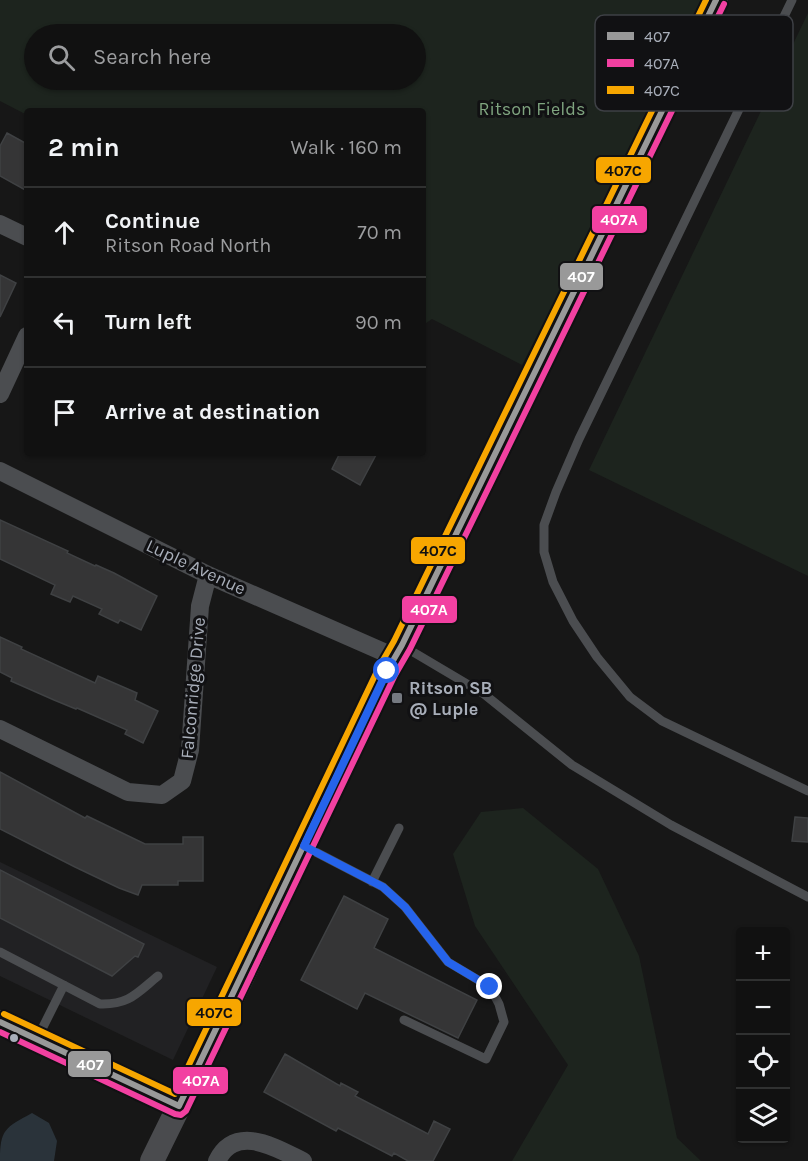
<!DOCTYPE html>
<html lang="en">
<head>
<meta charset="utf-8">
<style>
  :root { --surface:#111; --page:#1a1a1a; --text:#f1f3f6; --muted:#9c9d9f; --line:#303131 }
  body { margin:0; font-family:Karla,sans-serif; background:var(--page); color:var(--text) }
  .controls { position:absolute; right:18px; bottom:18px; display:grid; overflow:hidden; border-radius:6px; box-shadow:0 2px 4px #0004 }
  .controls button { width:54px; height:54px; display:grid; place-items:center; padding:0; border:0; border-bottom:2px solid var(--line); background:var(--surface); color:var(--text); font:30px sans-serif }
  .stop { position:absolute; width:18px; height:18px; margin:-14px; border:4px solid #2563eb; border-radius:50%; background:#fff }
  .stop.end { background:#2563eb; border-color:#fff; box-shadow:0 2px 6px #0008 }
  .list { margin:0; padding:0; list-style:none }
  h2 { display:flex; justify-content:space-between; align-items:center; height:78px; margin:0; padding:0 24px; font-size:26px }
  h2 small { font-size:20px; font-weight:400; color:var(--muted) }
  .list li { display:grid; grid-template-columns:39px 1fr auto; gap:18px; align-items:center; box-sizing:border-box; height:90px; padding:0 24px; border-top:2px solid var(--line) }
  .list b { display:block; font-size:22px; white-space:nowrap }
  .list p { margin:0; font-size:20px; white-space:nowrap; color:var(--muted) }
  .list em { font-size:20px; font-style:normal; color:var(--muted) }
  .icon { flex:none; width:33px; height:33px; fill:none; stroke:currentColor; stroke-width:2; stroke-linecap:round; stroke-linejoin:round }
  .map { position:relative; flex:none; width:808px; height:1161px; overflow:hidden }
  .search { position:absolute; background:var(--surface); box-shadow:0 2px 4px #0004; left:24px; top:24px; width:402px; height:66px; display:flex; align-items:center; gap:15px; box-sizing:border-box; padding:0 21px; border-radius:33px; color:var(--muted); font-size:22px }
  .panel { position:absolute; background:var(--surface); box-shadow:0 2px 4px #0004; left:24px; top:108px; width:402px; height:348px; border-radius:6px }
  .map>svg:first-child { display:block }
  .built { fill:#212123 }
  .green { fill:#1d241e; fill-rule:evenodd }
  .water { fill:#2a333a }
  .building { fill:#353536; stroke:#3f4143; stroke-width:1.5 }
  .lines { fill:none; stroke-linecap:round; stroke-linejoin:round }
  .lane { stroke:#4b4d50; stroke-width:9 }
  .street { stroke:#4b4d50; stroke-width:18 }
  .secondary { stroke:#4a4b4e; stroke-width:24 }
  .bus-1-casing { stroke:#111113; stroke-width:10 }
  .bus-2-casing { stroke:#111113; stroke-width:10 }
  .bus-3-casing { stroke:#111113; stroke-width:10 }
  .bus-1 { stroke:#999; stroke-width:6 }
  .bus-2 { stroke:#f240a1; stroke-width:6 }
  .bus-3 { stroke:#f7a600; stroke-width:6 }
  .route { stroke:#2563eb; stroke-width:8 }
  .poi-dot { fill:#757980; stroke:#111113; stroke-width:2 }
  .bus-dot { fill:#a8aeb9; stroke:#111113; stroke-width:2 }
  .labels { text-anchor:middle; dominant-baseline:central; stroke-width:6; stroke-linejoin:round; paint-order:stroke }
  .park-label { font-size:18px; fill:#7fa47f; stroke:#111113 }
  .street-label { font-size:18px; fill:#a8aeb9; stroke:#111113 }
  .poi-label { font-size:18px; font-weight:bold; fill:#a8aeb9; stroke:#111113; text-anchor:start }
  .key { fill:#111113; stroke:#3e4045; stroke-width:1.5 }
  .key-label { font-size:16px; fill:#a8aeb9 }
  .line-badge { stroke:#111113; stroke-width:2 }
  .badge-label { font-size:16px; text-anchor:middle; font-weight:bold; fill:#fff }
  .pale-badge-label { font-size:16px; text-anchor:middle; font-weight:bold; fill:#111 }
</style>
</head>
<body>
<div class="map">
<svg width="808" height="1161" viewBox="0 0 808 1161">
  <rect width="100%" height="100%" fill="#171717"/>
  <!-- built -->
  <path class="built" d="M 0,862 L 217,967 L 173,1060 L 0,976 Z"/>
  <!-- green -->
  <path class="green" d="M 0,0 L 711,0 L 522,365 L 432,319 L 423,325 L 423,111 L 27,111 L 27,115 L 0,101 ZM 34,34 L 416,34 L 416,80 L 34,80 Z
    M 808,13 L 808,576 L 589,470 Z
    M 523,808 L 598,869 L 639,956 L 677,1138 L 701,1161 L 512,1161 L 568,1065 L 475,926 L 453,854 L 481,812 Z"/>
  <!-- water -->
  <path class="water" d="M 32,1113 L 49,1123 L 57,1141 L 54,1161 L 0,1161 C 0,1129 5,1128 32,1113 Z"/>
  <!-- building -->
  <path class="building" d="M 7,133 L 27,144 L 27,191 L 0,176 L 0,146 Z
    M 0,275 L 16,283 L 0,317 Z
    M 340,453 L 377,453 L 360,485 L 332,469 Z
    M 0,520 L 68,551 L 67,553 L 95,566 L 96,565 L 114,573 L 157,596 L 141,630 L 120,620 L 118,623 L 99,614 L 102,609 L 73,596 L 70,602 L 51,594 L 55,585 L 0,559 Z
    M 0,637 L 22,647 L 21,649 L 95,683 L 98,676 L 137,693 L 135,700 L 158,711 L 143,743 L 125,734 L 127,730 L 77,708 L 76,709 L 54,700 L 11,681 L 12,678 L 0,672 Z
    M 0,772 L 85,818 L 87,816 L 145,844 L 183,844 L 183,837 L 203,837 L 203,881 L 178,881 L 178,885 L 142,885 L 138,895 L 119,888 L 75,867 L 0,829 Z
    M 795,817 L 808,818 L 808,842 L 792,841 Z
    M 0,870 L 144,944 L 138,957 L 135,956 L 112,976 L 0,918 Z
    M 344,896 L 388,919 L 374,948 L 477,1000 L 458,1038 L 365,993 L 357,1009 L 301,980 Z
    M 285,1054 L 340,1086 L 341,1083 L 358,1092 L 355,1096 L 428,1134 L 434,1121 L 450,1129 L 433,1161 L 408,1161 L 394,1153 L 392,1156 L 338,1128 L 336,1131 L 264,1092 Z"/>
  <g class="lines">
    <!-- lane -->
    <path class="lane" d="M 792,0 L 579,439 L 556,492 L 544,525 L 544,552 L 553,582 L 573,621 L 597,657 L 630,697 L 662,721 L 808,791
      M 403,646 L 484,694 L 572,765 L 671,825 L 808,897
      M 306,847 L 383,887 L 405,907 L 448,962 L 490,987 L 499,1004 L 504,1022 L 486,1059 L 404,1020
      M 372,882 L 399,828
      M 0,952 L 100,1004 C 129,1005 137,993 158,976
      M 37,1039 L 64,985"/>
    <!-- street -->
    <path class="street" d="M 0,224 L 27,237
      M 0,394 L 27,336
      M 0,471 L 208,575 L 395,657
      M 0,729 L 128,792 L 162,795 L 182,781 L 190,750 L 200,606 L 208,575
      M 217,1161 C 236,1123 276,1148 303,1161"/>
    <!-- secondary -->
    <path class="secondary" d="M 0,1022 L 179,1106
      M 152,1161 L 242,978 L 387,671 L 402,645 L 716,0"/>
    <defs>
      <path id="bus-1" d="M 0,1022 L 179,1106
        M 179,1106 L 387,671 L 402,645 L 716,0"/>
      <path id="bus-2" d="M 0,1032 L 175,1114 L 181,1115 L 186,1111 L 395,675 L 410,649 L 724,4"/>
      <path id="bus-3" d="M 4,1014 L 175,1094 L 379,667 L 394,641 L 706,0"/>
    </defs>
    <!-- bus-1 casing -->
    <use href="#bus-1" class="bus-1-casing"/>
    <!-- bus-2 casing -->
    <use href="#bus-2" class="bus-2-casing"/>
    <!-- bus-3 casing -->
    <use href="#bus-3" class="bus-3-casing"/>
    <!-- bus-1 -->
    <use href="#bus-1" class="bus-1"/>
    <!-- bus-2 -->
    <use href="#bus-2" class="bus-2"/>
    <!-- bus-3 -->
    <use href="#bus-3" class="bus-3"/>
  </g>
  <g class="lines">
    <!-- route -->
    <path class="route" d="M 387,671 L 304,846 L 383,887 L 405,907 L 448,962 L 490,987"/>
  </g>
  <!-- markers -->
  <rect class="poi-dot" x="391" y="692" width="12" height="12" rx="3"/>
  <circle class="bus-dot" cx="14" cy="1038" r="5"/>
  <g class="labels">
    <!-- park labels -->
    <g class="park-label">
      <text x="532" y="109">Ritson Fields</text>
    </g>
    <!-- street labels -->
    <g class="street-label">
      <text transform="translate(196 567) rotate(25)">Luple Avenue</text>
      <text transform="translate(193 688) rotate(-85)">Falconridge Drive</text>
    </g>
    <!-- poi labels -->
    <g class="poi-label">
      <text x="409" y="688">Ritson SB<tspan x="409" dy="21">@ Luple</tspan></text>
    </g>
  </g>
  <!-- legend -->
  <rect x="595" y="15" width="198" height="96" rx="9" class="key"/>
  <rect x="607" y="32" width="27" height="8" fill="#999"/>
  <rect x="607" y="59" width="27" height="8" fill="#f240a1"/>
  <rect x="607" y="86" width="27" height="8" fill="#f7a600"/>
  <g class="key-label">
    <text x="644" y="42">407</text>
    <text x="644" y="69">407A</text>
    <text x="644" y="96">407C</text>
  </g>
  <g class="line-badge">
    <rect x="595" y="156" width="57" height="28" rx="6" fill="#f7a600"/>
    <rect x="591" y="205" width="57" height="29" rx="6" fill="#f240a1"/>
    <rect x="559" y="262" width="45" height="29" rx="6" fill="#999"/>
    <rect x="410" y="536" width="56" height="29" rx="6" fill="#f7a600"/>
    <rect x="401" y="595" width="57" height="29" rx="6" fill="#f240a1"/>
    <rect x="186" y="998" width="56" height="29" rx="6" fill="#f7a600"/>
    <rect x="67" y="1050" width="45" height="28" rx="6" fill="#999"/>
    <rect x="172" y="1066" width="57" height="29" rx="6" fill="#f240a1"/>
  </g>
  <g class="badge-label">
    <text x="619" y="225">407A</text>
    <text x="581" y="282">407</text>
    <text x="429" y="615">407A</text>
    <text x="90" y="1070">407</text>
    <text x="201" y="1086">407A</text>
  </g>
  <g class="pale-badge-label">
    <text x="623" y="176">407C</text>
    <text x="438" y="556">407C</text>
    <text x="214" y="1018">407C</text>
  </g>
</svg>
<div class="controls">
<button>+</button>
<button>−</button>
<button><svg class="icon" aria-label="locate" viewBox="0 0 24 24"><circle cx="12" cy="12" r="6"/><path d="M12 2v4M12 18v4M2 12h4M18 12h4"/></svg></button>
<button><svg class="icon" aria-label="layers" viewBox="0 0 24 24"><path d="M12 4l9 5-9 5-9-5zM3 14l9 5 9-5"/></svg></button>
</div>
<div class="stop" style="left:387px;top:671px"></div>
<div class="stop end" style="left:490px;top:987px"></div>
<div class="search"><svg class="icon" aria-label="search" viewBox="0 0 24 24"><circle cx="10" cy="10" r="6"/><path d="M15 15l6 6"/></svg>Search here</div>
<section class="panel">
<h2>2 min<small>Walk · 160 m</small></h2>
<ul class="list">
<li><svg class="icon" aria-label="ahead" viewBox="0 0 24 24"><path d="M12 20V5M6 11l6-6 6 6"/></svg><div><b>Continue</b><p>Ritson Road North</p></div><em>70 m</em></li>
<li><svg class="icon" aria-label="left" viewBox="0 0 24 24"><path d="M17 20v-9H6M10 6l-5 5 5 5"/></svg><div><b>Turn left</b></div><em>90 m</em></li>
<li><svg class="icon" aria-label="arrive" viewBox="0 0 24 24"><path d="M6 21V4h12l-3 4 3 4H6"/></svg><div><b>Arrive at destination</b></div></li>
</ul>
</section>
</div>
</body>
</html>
